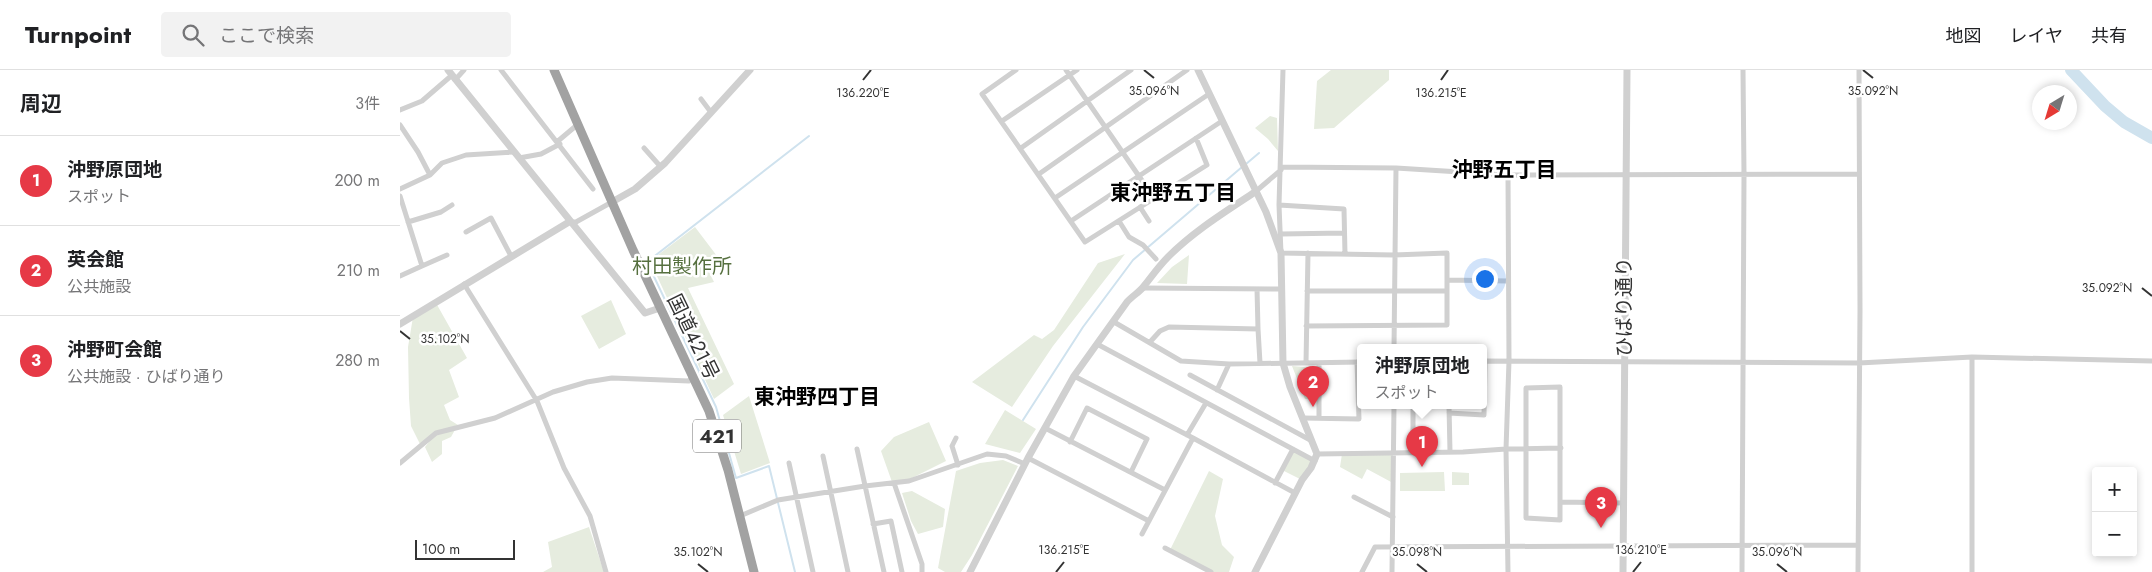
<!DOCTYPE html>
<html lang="ja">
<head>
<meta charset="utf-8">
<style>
  :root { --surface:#fff; --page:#f2f2f2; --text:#202124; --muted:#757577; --line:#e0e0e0; --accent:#e63946 }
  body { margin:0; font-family:Jost,"Noto Sans JP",sans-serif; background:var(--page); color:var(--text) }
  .controls { position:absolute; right:15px; bottom:15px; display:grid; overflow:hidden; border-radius:5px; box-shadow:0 2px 8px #0003 }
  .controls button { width:45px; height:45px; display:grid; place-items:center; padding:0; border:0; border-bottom:1px solid var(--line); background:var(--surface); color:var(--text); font:25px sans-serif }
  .compass { position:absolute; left:1632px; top:15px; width:45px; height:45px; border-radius:50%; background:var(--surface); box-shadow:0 2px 8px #0003; rotate:218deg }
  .scale { position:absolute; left:15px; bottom:12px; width:100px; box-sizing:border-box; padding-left:5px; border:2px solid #333; border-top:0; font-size:14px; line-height:18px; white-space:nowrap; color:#333; -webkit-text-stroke:4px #fff; paint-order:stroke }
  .you { position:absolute; left:1084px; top:208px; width:18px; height:18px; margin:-12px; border:4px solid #fff; border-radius:50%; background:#1a73e8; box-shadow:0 0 0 8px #1a73e833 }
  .badge { display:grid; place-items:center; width:32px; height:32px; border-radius:50%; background:var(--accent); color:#fff; font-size:16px; font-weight:700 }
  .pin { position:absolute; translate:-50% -41px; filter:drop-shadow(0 1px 2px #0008) }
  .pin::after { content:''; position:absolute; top:26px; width:18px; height:15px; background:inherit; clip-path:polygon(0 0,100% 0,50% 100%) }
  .popup { position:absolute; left:957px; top:274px; width:130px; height:65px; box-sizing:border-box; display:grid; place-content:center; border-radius:5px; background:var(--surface); filter:drop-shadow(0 1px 4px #0005); font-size:16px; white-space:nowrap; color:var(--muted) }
  .popup b { font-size:19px; color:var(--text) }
  .popup::after { content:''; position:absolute; left:50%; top:100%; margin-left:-10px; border:10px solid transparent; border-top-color:var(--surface) }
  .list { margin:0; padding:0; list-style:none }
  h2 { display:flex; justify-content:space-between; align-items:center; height:65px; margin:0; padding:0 20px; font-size:21px }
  h2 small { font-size:16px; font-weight:400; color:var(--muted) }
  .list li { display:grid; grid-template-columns:32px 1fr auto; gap:15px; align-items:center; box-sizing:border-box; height:90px; padding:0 20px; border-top:1px solid var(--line) }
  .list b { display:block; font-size:19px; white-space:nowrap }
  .list p { margin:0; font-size:16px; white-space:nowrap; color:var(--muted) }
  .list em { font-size:16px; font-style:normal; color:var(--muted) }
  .icon { flex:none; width:28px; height:28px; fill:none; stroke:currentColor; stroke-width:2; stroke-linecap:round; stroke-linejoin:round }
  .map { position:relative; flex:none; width:1752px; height:502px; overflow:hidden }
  header { display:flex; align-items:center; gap:30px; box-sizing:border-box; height:70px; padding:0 25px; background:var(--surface); border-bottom:1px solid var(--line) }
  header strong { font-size:24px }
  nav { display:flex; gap:28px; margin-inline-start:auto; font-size:18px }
  .search { width:350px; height:45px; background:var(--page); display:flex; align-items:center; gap:12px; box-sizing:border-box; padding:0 18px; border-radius:5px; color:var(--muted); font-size:19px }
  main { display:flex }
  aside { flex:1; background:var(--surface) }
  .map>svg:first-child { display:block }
  .green { fill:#e6ecdf }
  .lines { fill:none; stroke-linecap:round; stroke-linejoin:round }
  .stream { stroke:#cfe2ee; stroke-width:2 }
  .river { stroke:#cfe2ee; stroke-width:12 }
  .minor { stroke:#d0d0d0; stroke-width:5 }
  .tertiary { stroke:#d0d0d0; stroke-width:7 }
  .trunk { stroke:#a2a2a2; stroke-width:9 }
  .ticks { fill:none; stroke:#333; stroke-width:2 }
  .labels { text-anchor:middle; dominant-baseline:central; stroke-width:5; stroke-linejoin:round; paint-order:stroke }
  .shield { fill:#fff; stroke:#707070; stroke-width:1 }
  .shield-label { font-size:19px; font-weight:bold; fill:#333 }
  .park-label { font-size:20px; fill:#56703f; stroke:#fff }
  .street-label { font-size:20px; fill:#333; stroke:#fff }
  .neighbourhood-label { font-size:21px; font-weight:bold; fill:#000; stroke:#fff }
  .ticks-label { font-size:12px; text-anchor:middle; fill:#333; stroke:#fff; stroke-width:5; stroke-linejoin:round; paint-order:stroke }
</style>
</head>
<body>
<header>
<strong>Turnpoint</strong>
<div class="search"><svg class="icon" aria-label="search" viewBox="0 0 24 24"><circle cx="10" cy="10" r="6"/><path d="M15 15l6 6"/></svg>ここで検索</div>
<nav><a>地図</a><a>レイヤ</a><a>共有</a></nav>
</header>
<main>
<aside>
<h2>周辺<small>3件</small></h2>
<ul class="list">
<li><span class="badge">1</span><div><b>沖野原団地</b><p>スポット</p></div><em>200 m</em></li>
<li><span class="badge">2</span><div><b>英会館</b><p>公共施設</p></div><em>210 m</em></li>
<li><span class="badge">3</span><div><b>沖野町会館</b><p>公共施設 · ひばり通り</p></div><em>280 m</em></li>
</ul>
</aside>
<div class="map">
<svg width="1752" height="502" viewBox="0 0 1752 502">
  <rect width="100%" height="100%" fill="#fff"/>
  <!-- green -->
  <path class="green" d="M 931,0 L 989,0 L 989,10 L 934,58 L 914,59 L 917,11 Z
    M 870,46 L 877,48 L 878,81 L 868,69 L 855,58 Z
    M 295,157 L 317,186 L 305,194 L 314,212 L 288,218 L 334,314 L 314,329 L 250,191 Z
    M 725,184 L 653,276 L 612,337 L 572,312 L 634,265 L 642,269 L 654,260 L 698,193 Z
    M 789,185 L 787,214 L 757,213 L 772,197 Z
    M 211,230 L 226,264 L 199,279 L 181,246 Z
    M 36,233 L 67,288 L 49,300 L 59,327 L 44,335 L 50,350 L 58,355 L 35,362 L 20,374 L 11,356 L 9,328 L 8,277 L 13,247 Z
    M 892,296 L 916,298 L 917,329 L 905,329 Z
    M 349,326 L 370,393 L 341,404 L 323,345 Z
    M 605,340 L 636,359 L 620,383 L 585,374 Z
    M 529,352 L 546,391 L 508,410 L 492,412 L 481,381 L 494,367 Z
    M 56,358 L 51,367 L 42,371 L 42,384 L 32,392 L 25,377 L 36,363 Z
    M 893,379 L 915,391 L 902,410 L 882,400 Z
    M 993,383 L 993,413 L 967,399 L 962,409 L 940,397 L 942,384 Z
    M 603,390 L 618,396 L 572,485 L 561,502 L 545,502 L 538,498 L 556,401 L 580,393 Z
    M 809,401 L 823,409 L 815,446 L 822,475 L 834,487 L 829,502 L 811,502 L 770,480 Z
    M 1044,402 L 1045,421 L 1000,421 L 1000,403 Z
    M 1052,402 L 1069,403 L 1069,415 L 1052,415 Z
    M 512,421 L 545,439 L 543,457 L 518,464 L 511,451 L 502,423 Z
    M 189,457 L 204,502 L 143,502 L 152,497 L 148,472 Z"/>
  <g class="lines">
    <!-- stream -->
    <path class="stream" d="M 846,94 L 859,83
      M 623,350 L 683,257 L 733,190 L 842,97
      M 395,502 L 369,396 L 336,408 L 316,337 L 247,192 L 409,66"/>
    <!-- river -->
    <path class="river" d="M 1671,0 L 1705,36 L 1724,52 L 1752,68"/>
    <!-- minor -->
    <path class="minor" d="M 101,0 L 193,119
      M 616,0 L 582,24 L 685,172 L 807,95 L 796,68
      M 666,0 L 754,128
      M 883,0 L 879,135 L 881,183 L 994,185 L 1047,183 L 1047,255 L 906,256
      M 55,10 L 64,0
      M 301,29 L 310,41
      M 0,40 L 22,31 L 51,6
      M 602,51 L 677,0
      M 0,55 L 18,82 L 30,105
      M 158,71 L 177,55
      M 244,78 L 260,96
      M 621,78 L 731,0
      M 119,88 L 141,84 L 160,74
      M 881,97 L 996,98 L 1108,105 L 1459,104
      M 639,104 L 787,0
      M 0,119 L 30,105 L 42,93 L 66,85 L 113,82
      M 855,122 L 881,100
      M 0,126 L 22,196 L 0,206
      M 655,128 L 809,24
      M 879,135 L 944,139 L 945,184
      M 740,137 L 749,151
      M 671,151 L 822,51
      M 719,151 L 729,167 L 743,175 L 756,189
      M 8,152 L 41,142 L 52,135
      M 170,152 L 176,152 L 212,132
      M 66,162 L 91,148 L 111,186
      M 881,164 L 944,163
      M 22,196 L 47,185
      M 1047,210 L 1108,211
      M 64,214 L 137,331 L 164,398 L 190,446 L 206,502
      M 743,218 L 881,219
      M 857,219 L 858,259
      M 907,221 L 1047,221
      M 714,252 L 781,291 L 829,294 L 961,292
      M 750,272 L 760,261 L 769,257 L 858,259 L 860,293
      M 697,274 L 915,391
      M 994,278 L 996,98
      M 1572,287 L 1572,502
      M 1083,291 L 1459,293 L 1572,287 L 1752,291
      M 906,293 L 908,183
      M 919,293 L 919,348
      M 790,305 L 912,371
      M 674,306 L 793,368 L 742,464
      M 1160,317 L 1160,450 L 1126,448 L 1126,318 Z
      M 817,320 L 829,294
      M 1013,336 L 1013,382
      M 1049,336 L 1050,382
      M 1049,343 L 1084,345 L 1085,291
      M 903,348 L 959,349 L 957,292
      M 645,358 L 765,420
      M 787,365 L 806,333
      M 556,368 L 552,376 L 558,395
      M 793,368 L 895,423
      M 670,372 L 687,338 L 747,369 L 731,402
      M 457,379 L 484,502
      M 917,384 L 1063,382 L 1106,379 L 1109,291 L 1108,105
      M 423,386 L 448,502
      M 628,388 L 749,451
      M 0,393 L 36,363 L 95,348 L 153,322 L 187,312 L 212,308 L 289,311 L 292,306
      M 389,393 L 413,502
      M 494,413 L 522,494 L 522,502
      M 875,413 L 893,379
      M 954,427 L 993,447
      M 1160,432 L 1224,433
      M 340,446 L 378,430 L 465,416 L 509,411 L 587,384 L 606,386 L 625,394
      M 473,454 L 491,451 L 502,502
      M 765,478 L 811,502
      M 962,502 L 975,477 L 1457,475
      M 992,502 L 994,336
      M 1108,502 L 1106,379 L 1161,378
      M 1342,502 L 1344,105 L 1343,0
      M 1458,502 L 1460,240 L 1459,0"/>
    <!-- tertiary -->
    <path class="tertiary" d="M 48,0 L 245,243 L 260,238
      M 798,0 L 866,142 L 881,183 L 883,293 L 890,317 L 917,384 L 911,398 L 902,410 L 855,502
      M 212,132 L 235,119 L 265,93 L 350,0
      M 0,254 L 169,152
      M 570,502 L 628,388 L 674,306 L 727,232 C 732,226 740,222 744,216 C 752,206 759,196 768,187 C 794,161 825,142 855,122
      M 1223,502 L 1227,0"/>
    <!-- trunk -->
    <path class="trunk" d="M 154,0 L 233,180 L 309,341 L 328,400 L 354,502"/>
  </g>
  <!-- ticks -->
  <path class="ticks" d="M 744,0 L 754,8M 1463,0 L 1473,8M 463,10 L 471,0M 1041,10 L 1048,0M 1742,218 L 1752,226M 0,261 L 10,269M 298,494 L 308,502M 1017,494 L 1027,502M 1377,494 L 1387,502M 656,502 L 664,492M 1233,502 L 1241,492"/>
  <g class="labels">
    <!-- shield labels -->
    <rect class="shield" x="293" y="349.5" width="48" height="33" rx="4"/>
    <g class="shield-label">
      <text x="317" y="366">421</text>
    </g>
    <!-- park labels -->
    <g class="park-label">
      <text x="282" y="196">村田製作所</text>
    </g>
    <!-- street labels -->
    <g class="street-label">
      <text transform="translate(1224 237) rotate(-90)">ひばり通り</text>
      <text transform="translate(293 267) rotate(64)">国道421号</text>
    </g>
    <!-- neighbourhood labels -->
    <g class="neighbourhood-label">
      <text x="1104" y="100">沖野五丁目</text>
      <text x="773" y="123">東沖野五丁目</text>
      <text x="417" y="327">東沖野四丁目</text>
    </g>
  </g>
  <g class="ticks-label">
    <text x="754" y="25">35.096°N</text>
    <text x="1473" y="25">35.092°N</text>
    <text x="463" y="27">136.220°E</text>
    <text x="1041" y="27">136.215°E</text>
    <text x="1707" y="222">35.092°N</text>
    <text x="45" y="273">35.102°N</text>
    <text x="664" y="484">136.215°E</text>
    <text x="1241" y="484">136.210°E</text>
    <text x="298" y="486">35.102°N</text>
    <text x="1017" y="486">35.098°N</text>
    <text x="1377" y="486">35.096°N</text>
  </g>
</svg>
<div class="controls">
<button>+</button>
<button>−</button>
</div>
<svg class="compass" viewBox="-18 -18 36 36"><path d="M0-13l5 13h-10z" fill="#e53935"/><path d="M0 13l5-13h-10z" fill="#757577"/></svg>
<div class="scale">100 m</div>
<div class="you"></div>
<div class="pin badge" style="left:1022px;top:397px">1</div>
<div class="popup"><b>沖野原団地</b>スポット</div>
<div class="pin badge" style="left:913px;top:337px">2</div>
<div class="pin badge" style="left:1201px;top:458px">3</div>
</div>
</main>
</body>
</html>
